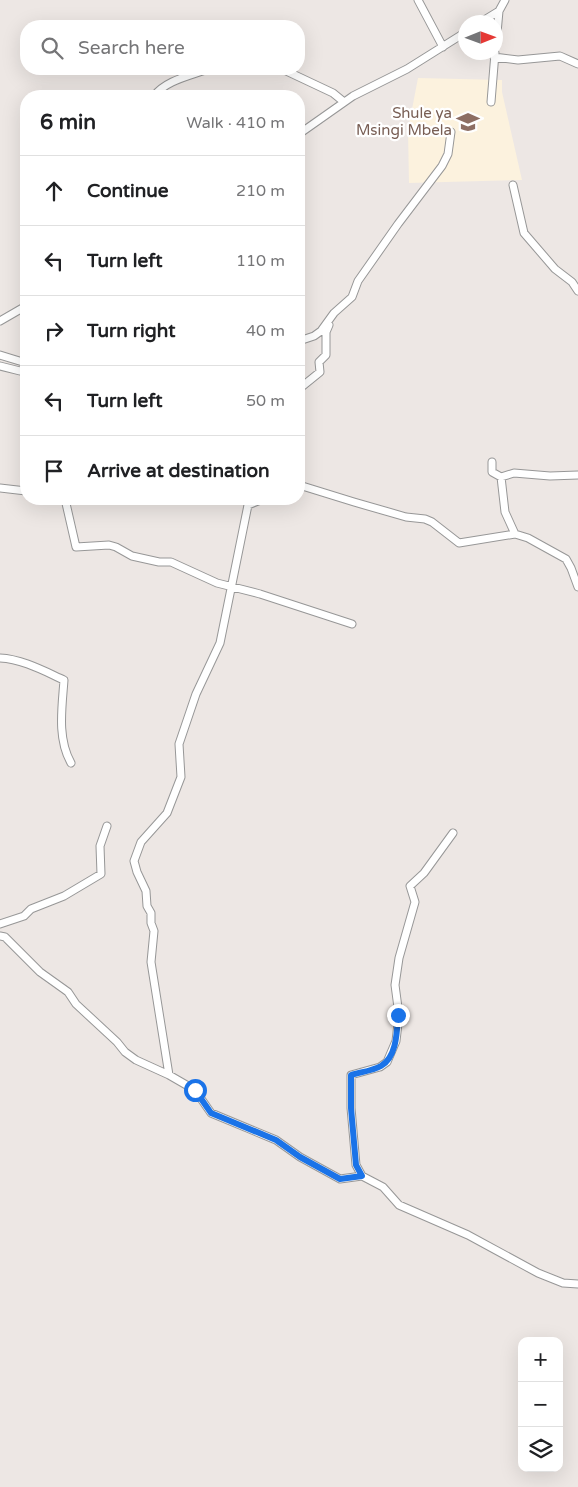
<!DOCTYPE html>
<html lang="en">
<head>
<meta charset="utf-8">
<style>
  :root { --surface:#fff; --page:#f2f2f2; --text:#202124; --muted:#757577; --line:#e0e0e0 }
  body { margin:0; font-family:"Varela Round",sans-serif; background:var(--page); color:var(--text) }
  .controls { position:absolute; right:15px; bottom:15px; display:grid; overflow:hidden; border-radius:10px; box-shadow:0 5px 20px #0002 }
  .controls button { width:45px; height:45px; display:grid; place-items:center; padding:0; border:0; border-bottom:1px solid var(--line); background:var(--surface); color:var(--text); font:25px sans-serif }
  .compass { position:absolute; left:458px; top:15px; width:45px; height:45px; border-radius:50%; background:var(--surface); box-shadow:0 5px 20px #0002; rotate:89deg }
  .stop { position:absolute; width:15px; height:15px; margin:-11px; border:4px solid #1a73e8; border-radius:50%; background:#fff }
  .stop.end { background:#1a73e8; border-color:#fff; box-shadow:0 1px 5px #0008 }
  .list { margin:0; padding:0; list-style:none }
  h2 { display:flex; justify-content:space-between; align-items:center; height:65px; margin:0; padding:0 20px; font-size:21px }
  h2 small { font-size:16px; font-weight:400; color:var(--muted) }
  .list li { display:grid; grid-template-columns:32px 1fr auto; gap:15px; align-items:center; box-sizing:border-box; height:70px; padding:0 20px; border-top:1px solid var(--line) }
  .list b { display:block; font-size:19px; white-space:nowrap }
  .list em { font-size:16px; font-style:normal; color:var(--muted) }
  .icon { flex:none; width:28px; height:28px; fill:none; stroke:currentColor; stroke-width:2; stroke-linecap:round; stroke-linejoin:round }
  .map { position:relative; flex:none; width:578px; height:1487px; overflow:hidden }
  .search { position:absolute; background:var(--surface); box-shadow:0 5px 20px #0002; left:20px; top:20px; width:285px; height:55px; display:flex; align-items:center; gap:12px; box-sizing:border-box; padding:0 18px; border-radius:20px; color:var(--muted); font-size:19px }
  .panel { position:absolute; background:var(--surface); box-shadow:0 5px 20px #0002; left:20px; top:90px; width:285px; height:415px; border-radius:20px }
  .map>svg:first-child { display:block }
  .education { fill:#fcf2de }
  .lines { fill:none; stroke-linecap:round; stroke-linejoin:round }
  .street-casing { stroke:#979797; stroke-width:9 }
  .street { stroke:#fff; stroke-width:7 }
  .route { stroke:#1a73e8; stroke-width:6 }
  .labels { text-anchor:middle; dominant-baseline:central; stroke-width:4.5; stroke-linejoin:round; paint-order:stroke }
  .education-label { font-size:15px; fill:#785e54; stroke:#fff; text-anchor:end }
</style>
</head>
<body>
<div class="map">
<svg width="578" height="1487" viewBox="0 0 578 1487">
  <rect width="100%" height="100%" fill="#ede7e4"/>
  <!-- education -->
  <path class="education" d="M 418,78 L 502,80 L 502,92 L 522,180 L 409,183 L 408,130 Z"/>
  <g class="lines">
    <defs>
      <path id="street" d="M 418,0 L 443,47
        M 481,22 L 499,11
        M 496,44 L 499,11 L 505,0
        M 494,57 L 518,60 L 560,56 L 578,64
        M 282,69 L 333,93 L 344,102
        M 154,96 C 166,80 190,76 208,69
        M 491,102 L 495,53
        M 299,134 L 353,96 L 407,69 L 466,32
        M 513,185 L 524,233 L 555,269 L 572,282 L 578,291
        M 0,321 L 26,306
        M 299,341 L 314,336 L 321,331 L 334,313 L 352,297 L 358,281 L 398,224 L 442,166 L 448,154 L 451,132
        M 0,355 L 26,363
        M 0,366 L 20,371 L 26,370
        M 299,389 L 320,372 L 319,362 L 326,355 L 326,332 L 329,325
        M 492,462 L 492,472 L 501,477 L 514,473 L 550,476 L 578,475
        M 501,477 L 505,512 L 515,534
        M 299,485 L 354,502 L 406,517 L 425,519 L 432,522 L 459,543 L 515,534 L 528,538 L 566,559 L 571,568 L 578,587
        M 0,488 L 26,491
        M 65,499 L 76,547 L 109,545 L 116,547 L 132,556 L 159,562 L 171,562 L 217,583 L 260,594 L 352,624
        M 0,658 C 22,659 44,671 64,680 C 62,708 57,738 71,763
        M 0,924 L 24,916 L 31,909 L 64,896 L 101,874 L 100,846 L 107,826
        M 0,936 L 5,937 L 40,972 L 68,992 L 76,1004 L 117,1042 L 125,1052 L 136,1060 L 169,1075 L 195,1090 L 211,1113 L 276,1140 L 300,1157 L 340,1179 L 362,1176 L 383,1187 L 399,1205 L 468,1235 L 538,1273 L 563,1283 L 578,1284
        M 169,1075 L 151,962 L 154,931 L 151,923 L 151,913 L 147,906 L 146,891 L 137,872 L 134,861 L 141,842 L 167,813 L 181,777 L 179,744 L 196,694 L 220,643 L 248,505 L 263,499
        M 362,1176 L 356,1165 L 351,1108 L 351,1075 L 380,1067 L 387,1062 L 396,1041 L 399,1015 L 395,985 L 399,958 L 415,902 L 410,886 L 424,873 L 453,833"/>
    </defs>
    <!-- street casing -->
    <use href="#street" class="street-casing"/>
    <!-- street -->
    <use href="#street" class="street"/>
  </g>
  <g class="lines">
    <!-- route -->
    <path class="route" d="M 195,1090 L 211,1113 L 276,1140 L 300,1157 L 340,1179 L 362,1176 L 356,1165 L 351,1108 L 351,1075 C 361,1072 372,1071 381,1066 C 397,1057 397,1031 398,1015"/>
  </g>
  <!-- icons -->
  <defs>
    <symbol id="school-bare" viewBox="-9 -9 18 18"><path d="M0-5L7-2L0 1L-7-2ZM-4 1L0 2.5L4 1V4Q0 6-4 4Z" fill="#8d6e63" stroke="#fff" stroke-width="2.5" paint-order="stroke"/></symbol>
  </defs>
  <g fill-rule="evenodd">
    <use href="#school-bare" x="452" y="106" width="32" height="32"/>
  </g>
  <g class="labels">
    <!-- education labels -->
    <g class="education-label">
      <text x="452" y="113">Shule ya<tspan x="452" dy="17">Msingi Mbela</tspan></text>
    </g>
  </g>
</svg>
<div class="controls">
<button>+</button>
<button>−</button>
<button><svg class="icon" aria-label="layers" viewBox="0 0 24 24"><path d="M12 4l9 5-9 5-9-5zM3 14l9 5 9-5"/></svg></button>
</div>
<svg class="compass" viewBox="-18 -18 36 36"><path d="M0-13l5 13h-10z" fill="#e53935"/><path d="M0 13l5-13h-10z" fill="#757577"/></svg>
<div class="stop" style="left:195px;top:1090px"></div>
<div class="stop end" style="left:398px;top:1015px"></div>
<div class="search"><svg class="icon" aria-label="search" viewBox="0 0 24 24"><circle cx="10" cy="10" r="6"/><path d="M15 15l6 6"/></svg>Search here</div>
<section class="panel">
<h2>6 min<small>Walk · 410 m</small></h2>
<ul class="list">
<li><svg class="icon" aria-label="ahead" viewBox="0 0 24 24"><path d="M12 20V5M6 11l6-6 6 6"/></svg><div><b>Continue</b></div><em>210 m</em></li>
<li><svg class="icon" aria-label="left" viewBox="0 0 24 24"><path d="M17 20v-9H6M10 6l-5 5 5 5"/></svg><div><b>Turn left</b></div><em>110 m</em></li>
<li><svg class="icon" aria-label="right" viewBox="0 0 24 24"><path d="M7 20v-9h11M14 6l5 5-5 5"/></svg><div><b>Turn right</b></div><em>40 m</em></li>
<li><svg class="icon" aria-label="left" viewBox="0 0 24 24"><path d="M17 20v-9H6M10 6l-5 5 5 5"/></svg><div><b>Turn left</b></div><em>50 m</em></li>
<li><svg class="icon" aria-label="arrive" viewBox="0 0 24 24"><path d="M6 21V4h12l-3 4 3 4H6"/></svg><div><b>Arrive at destination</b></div></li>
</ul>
</section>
</div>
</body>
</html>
